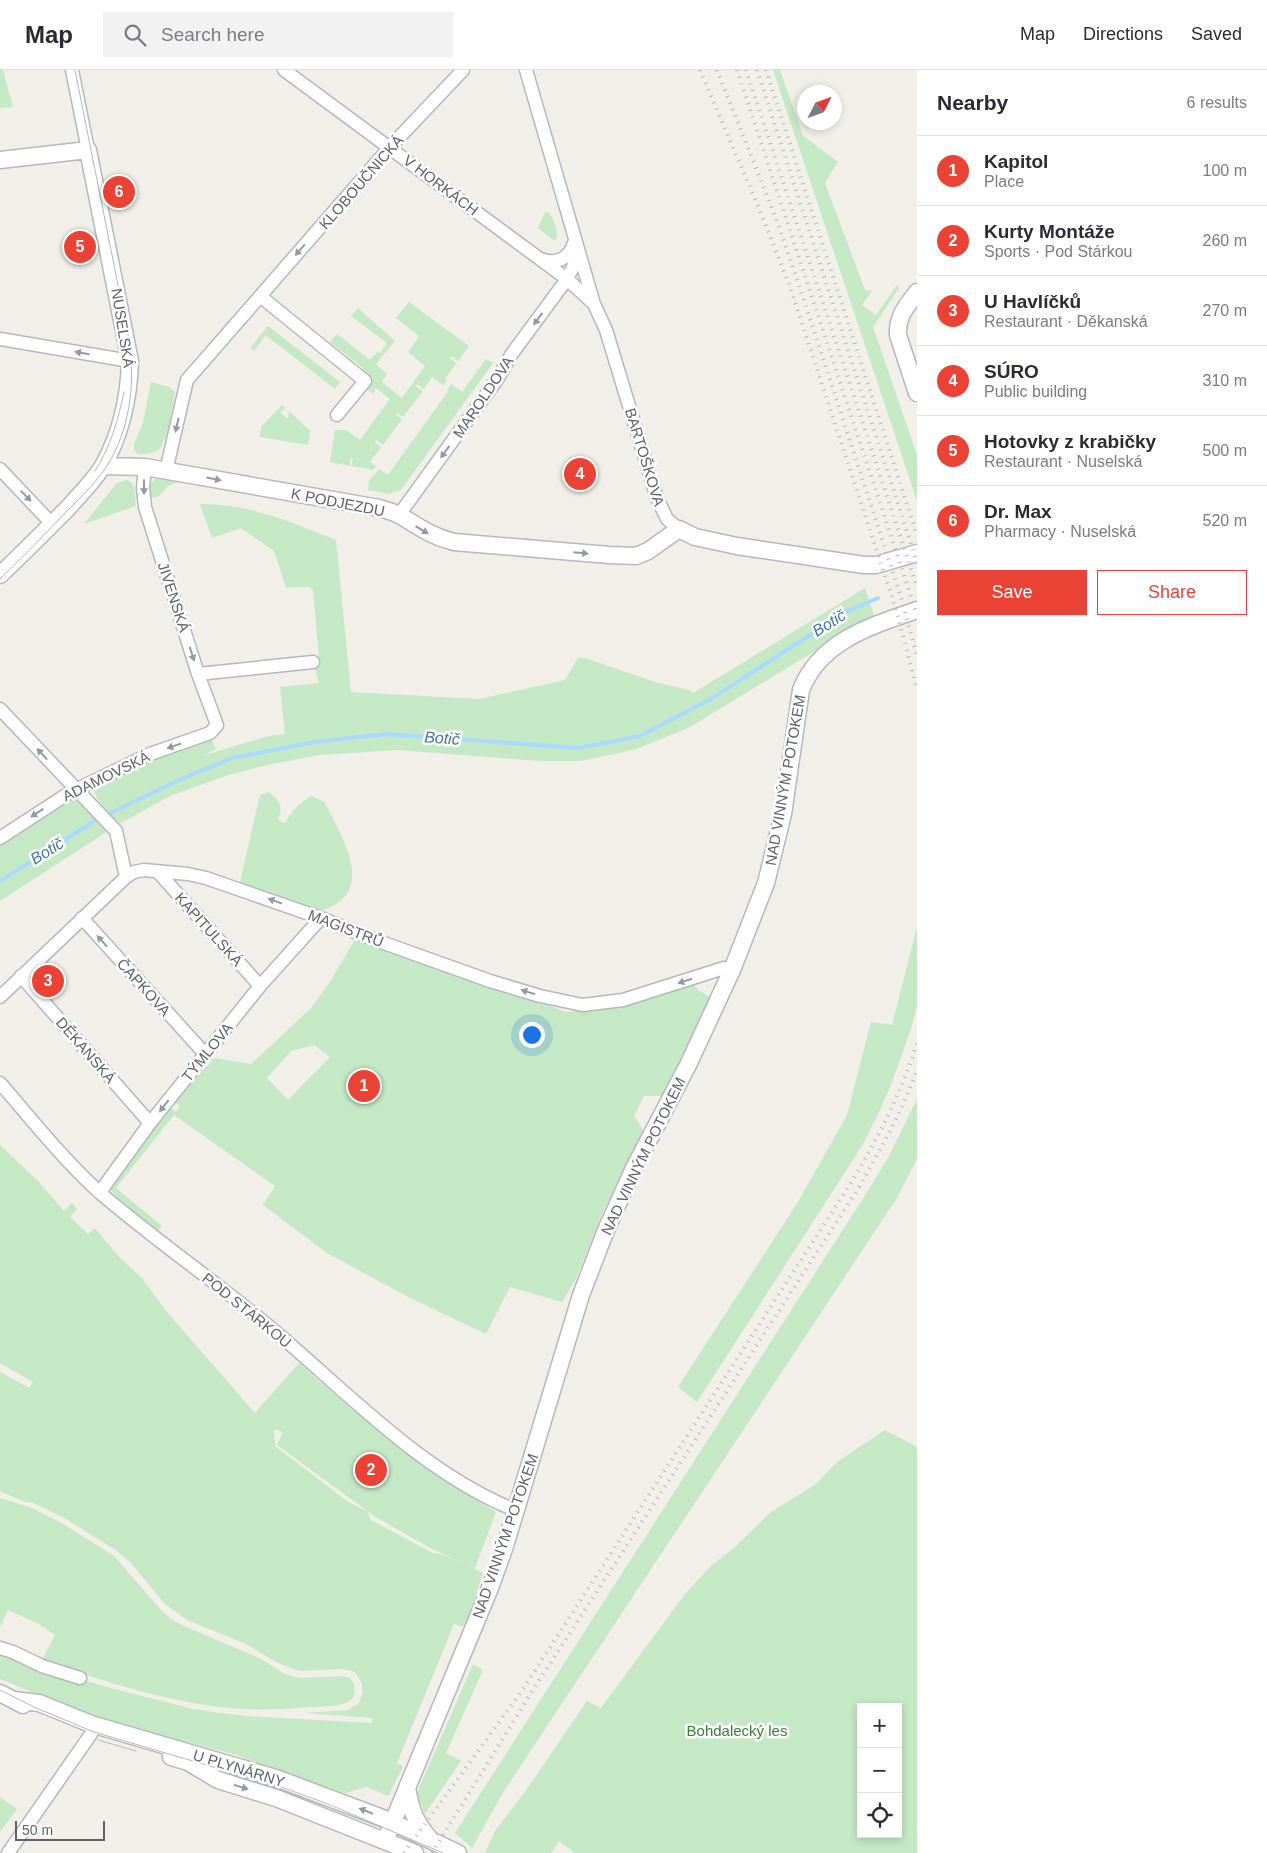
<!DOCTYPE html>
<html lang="en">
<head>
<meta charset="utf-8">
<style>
  :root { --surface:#fff; --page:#f2f2f3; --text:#2b2b33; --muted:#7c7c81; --line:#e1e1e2; --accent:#ea4335 }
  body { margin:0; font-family:Arial,sans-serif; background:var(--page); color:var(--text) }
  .controls { position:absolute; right:15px; bottom:15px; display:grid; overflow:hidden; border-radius:0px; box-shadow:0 2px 8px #0003 }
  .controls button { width:45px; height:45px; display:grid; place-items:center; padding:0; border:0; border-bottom:1px solid var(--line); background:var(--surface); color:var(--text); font:25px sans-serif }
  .compass { position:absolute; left:797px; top:15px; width:45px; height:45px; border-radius:50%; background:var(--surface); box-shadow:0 2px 8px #0003; rotate:48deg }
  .scale { position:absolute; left:15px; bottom:12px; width:90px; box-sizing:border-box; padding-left:5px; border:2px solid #5f6368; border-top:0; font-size:14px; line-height:18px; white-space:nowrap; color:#5f6368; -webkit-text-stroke:4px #fff; paint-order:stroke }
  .you { position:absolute; left:531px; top:964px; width:18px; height:18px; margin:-12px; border:4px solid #fff; border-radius:50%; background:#1a73e8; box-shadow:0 0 0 8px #1a73e833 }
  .badge { display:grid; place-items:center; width:32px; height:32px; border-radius:50%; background:var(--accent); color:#fff; font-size:16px; font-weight:700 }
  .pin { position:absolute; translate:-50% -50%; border:2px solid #fff; box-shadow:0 1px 5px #0006 }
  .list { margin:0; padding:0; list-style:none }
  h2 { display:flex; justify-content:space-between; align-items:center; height:65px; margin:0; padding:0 20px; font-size:21px }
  h2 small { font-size:16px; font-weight:400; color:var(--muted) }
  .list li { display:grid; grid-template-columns:32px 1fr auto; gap:15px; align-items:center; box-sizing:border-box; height:70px; padding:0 20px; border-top:1px solid var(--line) }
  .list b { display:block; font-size:19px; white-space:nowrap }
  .list p { margin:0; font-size:16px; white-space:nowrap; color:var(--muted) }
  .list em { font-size:16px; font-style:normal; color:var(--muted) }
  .actions { display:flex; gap:10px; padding:15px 20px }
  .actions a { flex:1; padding:11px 0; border:1px solid var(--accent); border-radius:0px; text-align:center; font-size:18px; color:var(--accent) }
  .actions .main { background:var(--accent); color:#fff }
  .icon { flex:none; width:28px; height:28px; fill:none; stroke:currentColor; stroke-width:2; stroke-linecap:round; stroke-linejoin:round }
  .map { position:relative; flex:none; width:917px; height:1783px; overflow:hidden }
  header { display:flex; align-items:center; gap:30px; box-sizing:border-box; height:70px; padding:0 25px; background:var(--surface); border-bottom:1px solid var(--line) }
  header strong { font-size:24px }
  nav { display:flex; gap:28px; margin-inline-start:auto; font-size:18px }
  .search { width:350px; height:45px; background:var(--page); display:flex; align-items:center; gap:12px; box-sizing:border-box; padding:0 18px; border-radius:0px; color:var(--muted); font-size:19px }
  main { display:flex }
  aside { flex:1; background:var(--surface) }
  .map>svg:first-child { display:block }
  .green { fill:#c5e8c5; fill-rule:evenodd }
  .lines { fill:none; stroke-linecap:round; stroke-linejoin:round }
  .stream { stroke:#aadaff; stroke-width:4 }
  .minor-casing { stroke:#b5b8bc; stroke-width:15 }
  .tertiary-casing { stroke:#b5b8bc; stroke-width:19 }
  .minor { stroke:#fff; stroke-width:12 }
  .tertiary { stroke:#fff; stroke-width:16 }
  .tram { stroke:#b6b7b8; stroke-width:1 }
  .rail { stroke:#b6b7b8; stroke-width:4; stroke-dasharray:1 6; stroke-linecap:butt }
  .oneway { fill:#979a9d }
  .labels { text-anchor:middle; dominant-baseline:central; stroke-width:5; stroke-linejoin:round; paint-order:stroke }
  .street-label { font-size:15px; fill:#5f6368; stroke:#fff }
  .park-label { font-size:15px; fill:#348238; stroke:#fff }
  .water-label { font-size:16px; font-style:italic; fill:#4174aa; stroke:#fff }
</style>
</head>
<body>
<header>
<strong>Map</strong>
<div class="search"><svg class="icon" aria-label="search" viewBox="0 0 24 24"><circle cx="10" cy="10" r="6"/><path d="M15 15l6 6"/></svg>Search here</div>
<nav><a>Map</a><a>Directions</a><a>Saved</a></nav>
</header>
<main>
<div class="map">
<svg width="917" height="1783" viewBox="0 0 917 1783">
  <rect width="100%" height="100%" fill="#f1efe8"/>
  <!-- green -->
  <path class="green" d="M 0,0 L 3,0 L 13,37 L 0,38 Z
    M 773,0 L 780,0 L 803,66 L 838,92 L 825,113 L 865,220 L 872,221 L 862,235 L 876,245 L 897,215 L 899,218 L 873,257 L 917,385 L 917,431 Z
    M 545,142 L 548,142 C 554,147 559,163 556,170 L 552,169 L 538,158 Z
    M 409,232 L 469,276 L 458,291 L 451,286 L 450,288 L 456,293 L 445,309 L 447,311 L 443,315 L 432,307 L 424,319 L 417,314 L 416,316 L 423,321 L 403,347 L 396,343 L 395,344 L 402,349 L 383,375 L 376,370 L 375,372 L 381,377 L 370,392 L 376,396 L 371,401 L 370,399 L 351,396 L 353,388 L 351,388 L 349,396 L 330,392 L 335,360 L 346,360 L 360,370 L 390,329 L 376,318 L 373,324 L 355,310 L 363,298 L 330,272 L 337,264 L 370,290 L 377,282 L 380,283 L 387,273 L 351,246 L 358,238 L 395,271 L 376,294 L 387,304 L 382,312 L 402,328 L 425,296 L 408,282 L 419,266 L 396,248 Z
    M 268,256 L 340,312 L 335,319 L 268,267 L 265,266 L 254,281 L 250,278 Z
    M 486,289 L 493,293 L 401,420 L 389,424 L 368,420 L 369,411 L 379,399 L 388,405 L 449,320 L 448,319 L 451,314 L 462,322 Z
    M 151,312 L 169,317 L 175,322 L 168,362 L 160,379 C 152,383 146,385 137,384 L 134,379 L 134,374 L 143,353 Z
    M 282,335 L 285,338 L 280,343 L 288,349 L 289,341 L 310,361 L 308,375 L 260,367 L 261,357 Z
    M 157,408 L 180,411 L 168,416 L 159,426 L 149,429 C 149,420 148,414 157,408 Z
    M 127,410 C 137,414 135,427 136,436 L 84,454 L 117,413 Z
    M 200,434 C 248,433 292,453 336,470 L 351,622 L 479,629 L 565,610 L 578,588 L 585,588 L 658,613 L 690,620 L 693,623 L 865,518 L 874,545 L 690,657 L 637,679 L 581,691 L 539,691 L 397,680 L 319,685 L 267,695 L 228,705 L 170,726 L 119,754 L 98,730 L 90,712 L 210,663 L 216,679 L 205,685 L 269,666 L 285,664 L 280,617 L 319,613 L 313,592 L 319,587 L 313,520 L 309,517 L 286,518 L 274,481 L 241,458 L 212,468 Z
    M 268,722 C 279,729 284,736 278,749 L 282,753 L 286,752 C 292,740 300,733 311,726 L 319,729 L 325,733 C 342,768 379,823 320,841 L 240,812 L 260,725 Z
    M 69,723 L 86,736 L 108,761 L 0,831 L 0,768 Z
    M 917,857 L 917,936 L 911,959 L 891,1015 L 879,1042 L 863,1074 L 840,1110 L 697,1332 L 678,1317 L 798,1132 L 847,1045 L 871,952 L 892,955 Z
    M 354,871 L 504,919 L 566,942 L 610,938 L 694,914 L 699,921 L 711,927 L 662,1026 L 644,1026 L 634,1046 C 639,1051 639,1056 644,1061 L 603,1141 L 576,1209 L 562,1232 L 510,1217 L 486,1264 L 410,1228 L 327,1183 L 263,1135 L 275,1116 L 174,1045 L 116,1118 L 162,1156 L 156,1164 L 103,1113 L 167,1036 L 176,1042 L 180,1036 L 173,1031 L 215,988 L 251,994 L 311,938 L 330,912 ZM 314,975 L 330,987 L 288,1030 L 267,1008 L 291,981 Z
    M 917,1029 L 917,1089 L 897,1128 L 504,1721 L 472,1778 L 455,1763 L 866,1124 L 889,1086 Z
    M 0,1075 L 38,1111 L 64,1141 L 72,1133 L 77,1139 L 70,1147 L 88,1164 L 95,1158 L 119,1187 L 141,1207 L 167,1242 L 255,1343 L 299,1293 C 359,1347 427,1401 496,1442 L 475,1498 L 464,1493 L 483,1503 L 470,1543 L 463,1557 L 454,1554 L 397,1693 L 403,1697 L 388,1726 L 367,1717 L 345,1723 L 230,1683 L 98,1649 L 0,1609 L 0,1585 L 35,1596 L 37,1593 L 99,1615 L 193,1639 L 245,1646 L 372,1653 L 372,1648 L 305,1643 L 348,1640 L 359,1633 L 363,1621 L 361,1612 L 355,1602 L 343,1599 L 299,1601 L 276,1592 L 246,1574 L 187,1550 L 165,1534 L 130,1492 L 117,1481 L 66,1449 L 34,1433 L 25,1432 L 0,1421 L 0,1302 L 29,1318 L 33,1312 L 0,1293 ZM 274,1359 L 283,1362 L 277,1375 L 374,1446 L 430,1478 L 462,1493 L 440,1484 L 433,1483 L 371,1450 L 368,1442 L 347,1431 L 275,1376 Z
    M 885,1360 L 917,1377 L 917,1783 L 575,1783 L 559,1771 L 551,1783 L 485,1783 L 495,1761 L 527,1719 L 587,1631 L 601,1638 L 685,1524 L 712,1495 L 735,1477 L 771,1442 L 816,1414 L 837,1392 ZM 861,1637 L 898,1637 L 898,1764 L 861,1764 Z
    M 0,1428 L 32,1438 L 63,1454 L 114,1486 L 160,1539 L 171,1549 L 184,1556 L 259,1588 L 285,1604 L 299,1608 L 342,1606 L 350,1608 L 354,1614 L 355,1621 L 353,1628 L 346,1633 L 333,1636 C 304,1637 274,1641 245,1639 C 178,1636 106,1612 42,1590 L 55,1565 L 39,1554 L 8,1540 L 0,1557 Z
    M 473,1594 L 483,1600 L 446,1683 L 461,1691 L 425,1744 L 417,1723 Z
    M 0,1727 L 17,1739 L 0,1762 Z"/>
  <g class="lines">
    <!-- stream -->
    <path class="stream" d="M 0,811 L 96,750 L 177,711 L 232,688 L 315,672 L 385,664 L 579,678 L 640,666 L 711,629 L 844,543 L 878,528"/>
    <defs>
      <path id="minor" d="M 72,0 L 88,80
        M 284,0 L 567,209 L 593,233
        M 526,0 L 594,234 L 606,260 L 657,428 L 667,449 L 679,459
        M 541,189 C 556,195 569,189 574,173
        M 260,226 L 365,311 L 337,345
        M 0,269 L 130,291
        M 0,399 L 52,454
        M 166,401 L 187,310 L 390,77 L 463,0
        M 399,445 L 498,308 L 511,285 L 567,209 L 574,195 L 576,178
        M 198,604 L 313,592
        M 0,639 L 116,761 L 126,807
        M 0,768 L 69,723 L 150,684 L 210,663 L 217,655 L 198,604 L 145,437 L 143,418 L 145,397
        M 158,802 L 260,916
        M 82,848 L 206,985
        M 21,906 L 150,1053
        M 0,927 L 126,807 L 134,802 L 144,800 L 188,804 L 206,808 L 321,848 L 367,867 L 490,911 L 540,926 L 583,935 L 623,930 L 724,898 L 732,900
        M 0,1013 C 32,1050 63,1089 99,1122 C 156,1171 219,1214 277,1263 C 351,1326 425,1404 515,1440
        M 100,1122 L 150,1053 L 260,916 L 321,848
        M 0,1578 L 13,1582 L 42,1596 L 80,1608
        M 8,1783 L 91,1664"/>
      <path id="tertiary" d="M 0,90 L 88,80 L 130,291 C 129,326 121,363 104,394 C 95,410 80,424 68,438 C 45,461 23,483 0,505
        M 917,222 C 906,237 897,246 898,265 L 917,323
        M 104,396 L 145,397 L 379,438 C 386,440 394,442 401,446 C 419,457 433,467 454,472 L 609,485 L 636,486 L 648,481 L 679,459 L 695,467 L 737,476 L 864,495 L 876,495 L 917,483
        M 0,1623 L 23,1635
        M 14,1630 L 39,1633 L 91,1654 L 276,1708 L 385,1749 L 458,1783
        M 171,1687 L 188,1692 L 218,1710 L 276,1728 L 415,1783
        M 407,1718 C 411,1740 415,1752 430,1769
        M 385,1771 L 490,1518 L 505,1476 L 581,1225 L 606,1160 L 634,1098 L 688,995 L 732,900 L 766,813 L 783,744 L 801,620 C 820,571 871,556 917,540"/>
    </defs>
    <!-- minor casing -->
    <use href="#minor" class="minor-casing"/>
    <!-- tertiary casing -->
    <use href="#tertiary" class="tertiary-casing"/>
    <!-- minor -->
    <use href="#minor" class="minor"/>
    <!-- tertiary -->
    <use href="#tertiary" class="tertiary"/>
    <!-- tram -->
    <path class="tram" d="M 95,401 C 111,376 118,350 124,322
      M 0,509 C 23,487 45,464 67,441 C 83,425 100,409 111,389 C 131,354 135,309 129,270 L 75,0
      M 0,1620 L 34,1637 L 94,1662 L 281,1717 L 328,1734 L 443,1783
      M 98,1670 L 136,1681"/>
    <!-- rail -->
    <path class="rail" d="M 700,0 L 758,136 L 789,214 L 897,542 L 917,620
      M 717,0 L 777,151 L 799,215 L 901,527 L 917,586
      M 737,0 L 917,545
      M 746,0 L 917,517
      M 757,0 L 917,492
      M 766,0 L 917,465
      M 404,1783 L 521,1622 L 849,1116 C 877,1070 901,1024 917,973
      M 432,1783 L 531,1623 L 858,1119 C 880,1080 902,1042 917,1000"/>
  </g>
  <!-- one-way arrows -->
  <defs><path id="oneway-solid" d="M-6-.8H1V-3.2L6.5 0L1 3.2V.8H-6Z" transform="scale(1.25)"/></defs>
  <g class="oneway">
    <use href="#oneway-solid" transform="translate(300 180) rotate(131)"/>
    <use href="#oneway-solid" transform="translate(538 249) rotate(126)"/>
    <use href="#oneway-solid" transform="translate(82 283) rotate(-170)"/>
    <use href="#oneway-solid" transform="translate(177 355) rotate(103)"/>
    <use href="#oneway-solid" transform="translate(445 382) rotate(126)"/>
    <use href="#oneway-solid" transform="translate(214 409) rotate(11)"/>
    <use href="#oneway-solid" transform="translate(144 417) rotate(90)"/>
    <use href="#oneway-solid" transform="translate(26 426) rotate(46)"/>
    <use href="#oneway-solid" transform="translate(422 460) rotate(31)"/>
    <use href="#oneway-solid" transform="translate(581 483) rotate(5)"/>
    <use href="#oneway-solid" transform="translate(192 584) rotate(72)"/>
    <use href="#oneway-solid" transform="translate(174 676) rotate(161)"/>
    <use href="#oneway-solid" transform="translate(42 684) rotate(-133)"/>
    <use href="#oneway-solid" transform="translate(37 743) rotate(147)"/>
    <use href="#oneway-solid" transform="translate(275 831) rotate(-160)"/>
    <use href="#oneway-solid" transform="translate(102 871) rotate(-132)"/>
    <use href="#oneway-solid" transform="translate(685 911) rotate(162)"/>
    <use href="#oneway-solid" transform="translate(528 922) rotate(-162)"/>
    <use href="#oneway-solid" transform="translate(164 1036) rotate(128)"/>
    <use href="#oneway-solid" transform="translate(241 1717) rotate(17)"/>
    <use href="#oneway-solid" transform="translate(366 1741) rotate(-158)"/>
  </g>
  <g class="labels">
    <!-- street labels -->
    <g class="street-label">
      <text transform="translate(361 112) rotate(-49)">KLOBOUČNICKÁ</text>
      <text transform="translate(441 115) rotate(37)">V HORKÁCH</text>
      <text transform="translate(123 258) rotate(81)">NUSELSKÁ</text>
      <text transform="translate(483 327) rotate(-56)">MAROLDOVA</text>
      <text transform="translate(645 387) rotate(73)">BARTOŠKOVA</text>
      <text transform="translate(338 432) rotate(11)">K PODJEZDU</text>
      <text transform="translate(174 527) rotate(72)">JIVENSKÁ</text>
      <text transform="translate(106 706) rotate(-26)">ADAMOVSKÁ</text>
      <text transform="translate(785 710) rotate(-80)">NAD VINNÝM POTOKEM</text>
      <text transform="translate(346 858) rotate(21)">MAGISTRŮ</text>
      <text transform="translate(209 859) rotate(48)">KAPITULSKÁ</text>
      <text transform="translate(144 917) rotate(48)">ČAPKOVA</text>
      <text transform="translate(86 980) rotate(49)">DĚKANSKÁ</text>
      <text transform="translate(207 982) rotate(-51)">TÝMLOVA</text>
      <text transform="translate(643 1086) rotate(-64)">NAD VINNÝM POTOKEM</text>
      <text transform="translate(247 1240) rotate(39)">POD STÁRKOU</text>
      <text transform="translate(505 1466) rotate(-71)">NAD VINNÝM POTOKEM</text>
      <text transform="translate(239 1698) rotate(17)">U PLYNÁRNY</text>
    </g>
    <!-- park labels -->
    <g class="park-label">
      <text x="737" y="1660">Bohdalecký les</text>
    </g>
    <!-- water labels -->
    <g class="water-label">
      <text transform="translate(829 553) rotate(-32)">Botič</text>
      <text transform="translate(442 668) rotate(4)">Botič</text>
      <text transform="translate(47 781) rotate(-32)">Botič</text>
    </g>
  </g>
</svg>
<div class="controls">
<button>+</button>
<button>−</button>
<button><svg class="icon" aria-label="locate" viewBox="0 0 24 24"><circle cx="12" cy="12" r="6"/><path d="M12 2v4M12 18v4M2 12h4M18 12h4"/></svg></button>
</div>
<svg class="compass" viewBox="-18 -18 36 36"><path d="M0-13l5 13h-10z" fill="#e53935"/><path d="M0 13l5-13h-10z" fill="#7c7c81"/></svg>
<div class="scale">50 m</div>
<div class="you"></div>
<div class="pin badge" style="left:364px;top:1016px">1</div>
<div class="pin badge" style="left:371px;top:1400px">2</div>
<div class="pin badge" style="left:48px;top:911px">3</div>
<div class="pin badge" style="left:580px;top:404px">4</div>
<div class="pin badge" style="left:80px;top:177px">5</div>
<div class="pin badge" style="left:119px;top:122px">6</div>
</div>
<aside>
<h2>Nearby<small>6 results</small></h2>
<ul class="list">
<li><span class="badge">1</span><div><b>Kapitol</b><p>Place</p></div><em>100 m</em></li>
<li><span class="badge">2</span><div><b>Kurty Montáže</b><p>Sports · Pod Stárkou</p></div><em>260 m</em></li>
<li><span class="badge">3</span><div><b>U Havlíčků</b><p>Restaurant · Děkanská</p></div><em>270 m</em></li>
<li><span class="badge">4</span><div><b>SÚRO</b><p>Public building</p></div><em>310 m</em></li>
<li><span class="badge">5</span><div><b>Hotovky z krabičky</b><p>Restaurant · Nuselská</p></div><em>500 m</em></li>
<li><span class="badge">6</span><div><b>Dr. Max</b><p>Pharmacy · Nuselská</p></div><em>520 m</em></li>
</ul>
<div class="actions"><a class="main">Save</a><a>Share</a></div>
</aside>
</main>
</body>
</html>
